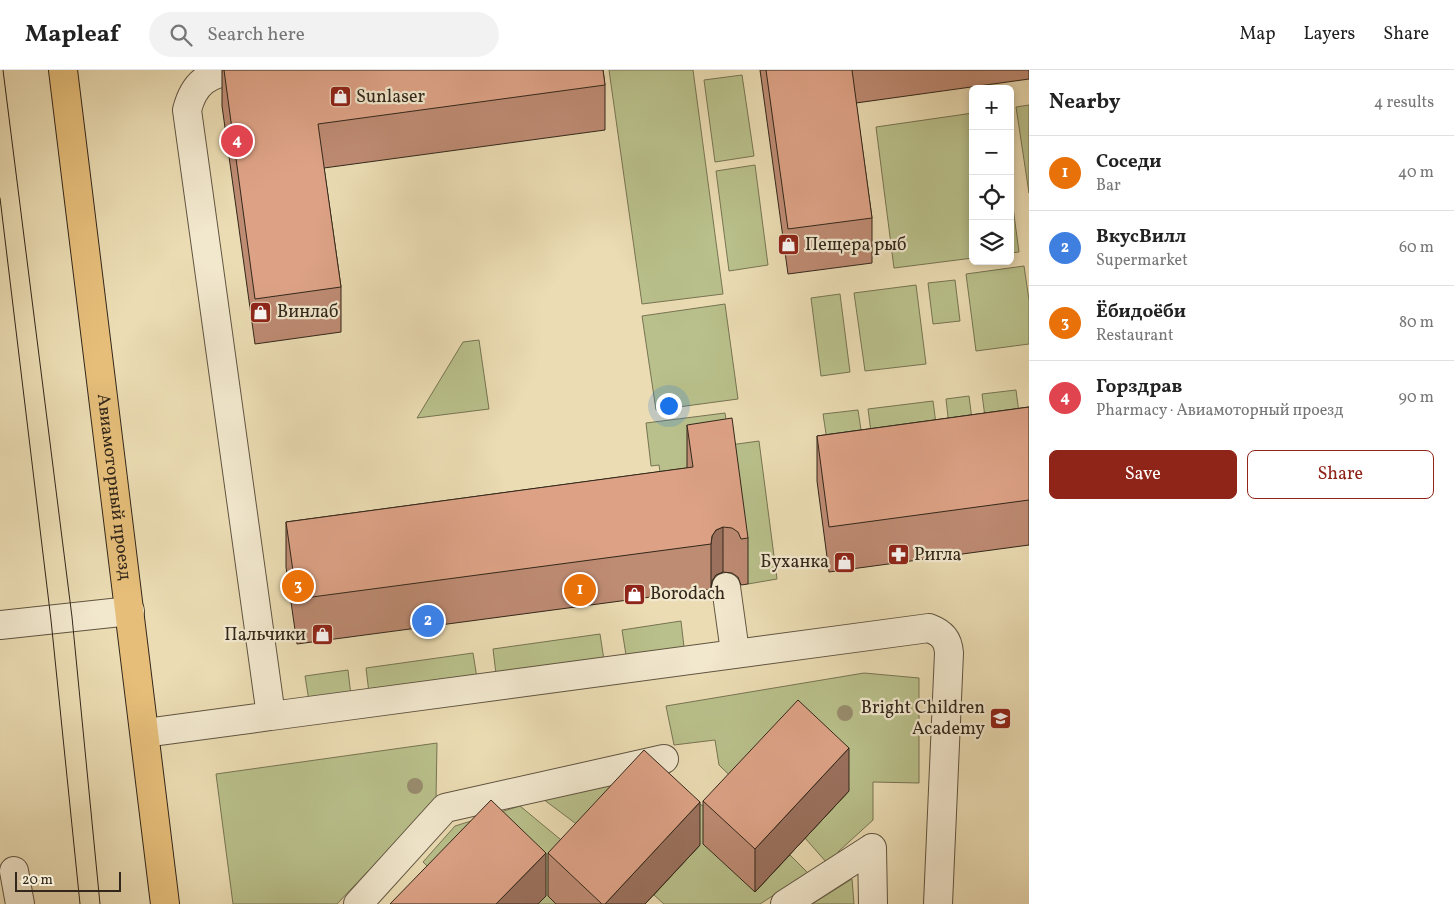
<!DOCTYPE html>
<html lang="en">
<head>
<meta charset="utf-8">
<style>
  :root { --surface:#fff; --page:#f2f2f2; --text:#222; --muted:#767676; --line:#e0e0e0; --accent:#8f2418 }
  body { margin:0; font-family:Vollkorn,serif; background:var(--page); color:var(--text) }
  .controls { position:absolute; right:15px; top:15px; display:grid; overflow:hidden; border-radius:8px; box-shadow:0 2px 8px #0003 }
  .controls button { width:45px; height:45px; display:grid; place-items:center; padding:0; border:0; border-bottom:1px solid var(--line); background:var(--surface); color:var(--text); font:25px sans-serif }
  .scale { position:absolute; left:15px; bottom:12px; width:106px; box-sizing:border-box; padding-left:5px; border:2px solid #32271a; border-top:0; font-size:14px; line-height:18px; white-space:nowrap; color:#32271a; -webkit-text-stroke:4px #f2e8ce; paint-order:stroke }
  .you { position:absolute; left:668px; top:335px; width:18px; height:18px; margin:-12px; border:4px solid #fff; border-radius:50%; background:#1a73e8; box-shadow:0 0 0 8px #1a73e833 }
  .badge { display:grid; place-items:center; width:32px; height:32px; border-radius:50%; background:var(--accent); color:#fff; font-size:16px; font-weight:700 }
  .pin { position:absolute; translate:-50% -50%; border:2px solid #fff; box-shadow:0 1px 5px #0006 }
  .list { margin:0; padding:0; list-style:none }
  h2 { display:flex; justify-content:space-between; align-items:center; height:65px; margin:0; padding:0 20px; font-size:21px }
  h2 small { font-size:16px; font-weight:400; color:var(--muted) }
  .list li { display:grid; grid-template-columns:32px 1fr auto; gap:15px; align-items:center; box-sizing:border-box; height:75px; padding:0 20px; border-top:1px solid var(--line) }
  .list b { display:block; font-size:19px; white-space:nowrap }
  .list p { margin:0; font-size:16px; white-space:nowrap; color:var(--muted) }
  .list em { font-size:16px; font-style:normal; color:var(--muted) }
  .actions { display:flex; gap:10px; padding:15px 20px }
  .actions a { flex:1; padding:11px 0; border:1px solid var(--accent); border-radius:8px; text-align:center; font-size:18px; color:var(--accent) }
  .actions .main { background:var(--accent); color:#fff }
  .icon { flex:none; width:28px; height:28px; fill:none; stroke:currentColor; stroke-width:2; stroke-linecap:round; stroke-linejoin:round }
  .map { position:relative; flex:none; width:1029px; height:834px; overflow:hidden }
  header { display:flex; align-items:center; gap:30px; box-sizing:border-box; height:70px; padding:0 25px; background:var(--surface); border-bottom:1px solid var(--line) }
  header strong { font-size:24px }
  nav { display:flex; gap:28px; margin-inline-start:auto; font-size:18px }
  .search { width:350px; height:45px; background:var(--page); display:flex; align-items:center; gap:12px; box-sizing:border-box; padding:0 18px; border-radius:28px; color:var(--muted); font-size:19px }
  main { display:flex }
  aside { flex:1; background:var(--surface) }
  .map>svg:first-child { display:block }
  .green { fill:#b9c08b; stroke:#767452 }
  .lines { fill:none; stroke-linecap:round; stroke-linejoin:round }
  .minor-casing { stroke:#605440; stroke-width:30 }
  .major-casing { stroke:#32271a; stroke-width:30 }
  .minor { stroke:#f2e8ce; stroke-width:28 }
  .major { stroke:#e6be7a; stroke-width:28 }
  .tram { stroke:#32271a; stroke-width:1 }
  .tree { fill:#988d6e }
  .wall { fill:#be8b73; stroke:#32271a }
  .shaded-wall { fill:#9b715e; stroke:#32271a }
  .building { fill:#dda286; stroke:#32271a }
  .labels { text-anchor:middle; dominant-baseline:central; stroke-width:4.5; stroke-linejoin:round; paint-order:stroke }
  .poi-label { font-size:18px; fill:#32271a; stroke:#f2e8ce; text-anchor:start }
  .street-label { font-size:18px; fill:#32271a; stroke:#f2e8ce }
</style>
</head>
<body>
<header>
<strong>Mapleaf</strong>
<div class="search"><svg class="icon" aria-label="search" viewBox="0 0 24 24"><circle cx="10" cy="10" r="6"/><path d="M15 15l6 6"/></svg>Search here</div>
<nav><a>Map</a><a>Layers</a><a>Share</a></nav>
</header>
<main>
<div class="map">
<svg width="1029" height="834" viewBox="0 0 1029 834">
  <rect width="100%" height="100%" fill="#ebdcb3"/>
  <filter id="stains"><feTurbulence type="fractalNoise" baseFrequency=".004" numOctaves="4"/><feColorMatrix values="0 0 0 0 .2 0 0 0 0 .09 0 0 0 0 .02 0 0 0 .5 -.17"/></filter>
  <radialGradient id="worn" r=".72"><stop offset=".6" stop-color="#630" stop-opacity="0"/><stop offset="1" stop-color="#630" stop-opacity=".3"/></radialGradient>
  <!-- green -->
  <path class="green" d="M 609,0 L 693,0 L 723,224 L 642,234 Z
    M 742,5 L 754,86 L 715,92 L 704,10 Z
    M 1029,35 L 1029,123 L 1016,37 Z
    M 973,43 L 973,188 L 894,198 L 876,57 Z
    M 755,95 L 768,195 L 729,201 L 716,101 Z
    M 1010,115 L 1019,182 L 1010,183 Z
    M 1024,196 L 1029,230 L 1029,274 L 976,281 L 966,204 Z
    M 955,210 L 960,251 L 933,254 L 928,213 Z
    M 916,215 L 926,294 L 865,301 L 854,223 Z
    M 840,224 L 850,302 L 821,306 L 811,228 Z
    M 725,234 L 738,329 L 656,340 L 642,246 Z
    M 479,270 L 489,339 L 417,348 L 463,272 Z
    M 1016,320 L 1022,366 L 988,370 L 982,324 Z
    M 969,326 L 975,372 L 951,374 L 946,329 Z
    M 933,331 L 939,377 L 874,385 L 868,339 Z
    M 858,340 L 865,386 L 830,390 L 823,344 Z
    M 725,343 L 730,375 L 759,371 L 777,509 L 748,514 L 732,394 L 687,400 L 703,520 L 677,523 L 659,395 L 651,396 L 646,353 Z
    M 681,551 L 684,577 L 626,585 L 622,560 Z
    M 600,564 L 604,590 L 496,604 L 493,579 Z
    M 473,583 L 477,608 L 369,623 L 366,598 Z
    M 348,600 L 351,626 L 309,631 L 305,606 Z
    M 864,603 L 919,608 L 919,713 L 873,712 L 873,750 L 838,782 L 842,790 L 827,793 L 805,768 L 749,724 L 719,695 L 715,670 L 674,675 L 666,636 Z
    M 437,673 L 436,729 L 337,834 L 233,834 L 216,704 Z
    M 644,707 L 728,748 L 755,822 L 790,785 L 808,803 L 760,834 L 664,834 L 654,825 L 700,775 L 599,771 L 543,729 Z
    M 520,736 L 583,788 L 548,826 L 556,834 L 538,834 L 546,825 L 448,816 L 423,792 L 455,756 Z
    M 852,809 L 854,834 L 812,834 Z"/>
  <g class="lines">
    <defs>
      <path id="minor" d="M 726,517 L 735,582
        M 0,555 L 130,541
        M 271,646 L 929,558 C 942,563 948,569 949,583 L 938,834
        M 145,663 L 271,646 L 187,40 C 194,13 207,4 235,0
        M 872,778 L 873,834
        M 14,801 L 20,834
        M 358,834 L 445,738 L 664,689
        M 785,834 L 872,778"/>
      <g id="major">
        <path id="s1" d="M 63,0 L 165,834"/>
      </g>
    </defs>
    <!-- minor casing -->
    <use href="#minor" class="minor-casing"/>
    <!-- major casing -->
    <use href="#major" class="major-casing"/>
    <!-- minor -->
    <use href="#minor" class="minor"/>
    <!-- major -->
    <use href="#major" class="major"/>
    <!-- tram -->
    <path class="tram" d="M 3,0 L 72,547 L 100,834
      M 0,128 L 51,550 L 80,834"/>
  </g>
  <!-- trees -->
  <g class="tree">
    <circle cx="845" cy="643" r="8"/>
    <circle cx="415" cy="716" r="8"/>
  </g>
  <!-- wall -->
  <path class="wall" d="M 222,0 L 603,0 L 605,15 L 605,60 L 324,98 L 341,217 L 341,262 L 255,274 L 222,36 Z
    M 760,0 L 1029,0 L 1029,9 L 856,33 L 872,148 L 872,193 L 788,204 Z
    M 1029,337 L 1029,475 L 829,502 L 817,411 L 817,366 Z
    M 687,355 L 748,468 L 748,514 L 741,515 L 738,507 L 732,503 L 723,502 L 716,505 L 712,511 L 711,519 L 297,574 L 286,497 L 286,452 L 687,398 Z
    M 849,721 L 755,822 L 703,774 L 703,731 Z
    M 700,775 L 645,834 L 556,834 L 548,826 L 548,783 Z"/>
  <!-- shaded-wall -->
  <path class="shaded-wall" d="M 723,457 L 723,502 L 716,505 L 712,511 L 711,519 L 711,474 L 712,466 L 716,460 Z
    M 849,678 L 849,721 L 755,822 L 755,779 Z
    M 700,732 L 700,775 L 645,834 L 605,834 Z
    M 546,783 L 546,826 L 538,834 L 496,834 Z"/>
  <!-- building -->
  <path class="building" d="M 224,0 L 603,0 L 605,15 L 318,54 L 341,217 L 255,229 Z
    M 766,0 L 852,0 L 872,148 L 788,159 Z
    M 1029,337 L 1029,430 L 829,457 L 817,366 Z
    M 732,348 L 748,468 L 741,469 L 738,462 L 732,458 L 723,457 L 716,460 L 712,466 L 711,474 L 297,529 L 286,452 L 693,397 L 687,355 Z
    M 798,630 L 849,678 L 755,779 L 703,731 Z
    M 644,680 L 700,732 L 605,834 L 602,834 L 548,783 Z
    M 491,730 L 546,783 L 496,834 L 390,834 Z"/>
  <!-- icons -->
  <defs>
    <symbol id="shop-square" viewBox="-11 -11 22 22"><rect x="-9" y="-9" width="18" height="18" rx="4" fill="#8f2418" stroke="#f2e8ce"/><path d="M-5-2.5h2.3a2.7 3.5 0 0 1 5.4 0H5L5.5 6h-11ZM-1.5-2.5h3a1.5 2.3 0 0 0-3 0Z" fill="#fff"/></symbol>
    <symbol id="pharmacy-square" viewBox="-11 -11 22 22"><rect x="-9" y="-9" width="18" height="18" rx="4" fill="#8f2418" stroke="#f2e8ce"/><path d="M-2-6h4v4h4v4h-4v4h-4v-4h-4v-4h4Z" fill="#fff"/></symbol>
    <symbol id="school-square" viewBox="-11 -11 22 22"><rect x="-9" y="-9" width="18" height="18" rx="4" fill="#8f2418" stroke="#f2e8ce"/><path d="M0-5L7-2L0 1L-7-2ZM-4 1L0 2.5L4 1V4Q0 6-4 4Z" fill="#fff"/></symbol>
  </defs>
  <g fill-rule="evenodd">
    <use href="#shop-square" x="328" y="14" width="25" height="25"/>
    <use href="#shop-square" x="776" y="162" width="25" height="25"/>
    <use href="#shop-square" x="248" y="230" width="25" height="25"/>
    <use href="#pharmacy-square" x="886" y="472" width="25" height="25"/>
    <use href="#shop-square" x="832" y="480" width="25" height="25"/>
    <use href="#shop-square" x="622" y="512" width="25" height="25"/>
    <use href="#shop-square" x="310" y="552" width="25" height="25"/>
    <use href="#school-square" x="988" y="636" width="25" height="25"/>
  </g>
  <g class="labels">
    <!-- poi labels -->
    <g class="poi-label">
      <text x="356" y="27">Sunlaser</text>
      <text x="805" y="175">Пещера рыб</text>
      <text x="277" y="242">Винлаб</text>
      <text x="914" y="485">Ригла</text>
      <text x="829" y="492" text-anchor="end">Буханка</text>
      <text x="650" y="524">Borodach</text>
      <text x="306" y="565" text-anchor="end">Пальчики</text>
      <text x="985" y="638" text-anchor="end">Bright Children<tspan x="985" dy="21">Academy</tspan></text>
    </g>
    <!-- street labels -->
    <g class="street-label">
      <text stroke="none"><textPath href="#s1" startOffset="420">Авиамоторный проезд</textPath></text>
    </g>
  </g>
  <rect width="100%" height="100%" filter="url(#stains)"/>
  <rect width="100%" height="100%" fill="url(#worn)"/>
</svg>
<div class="controls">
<button>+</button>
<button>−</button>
<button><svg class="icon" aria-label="locate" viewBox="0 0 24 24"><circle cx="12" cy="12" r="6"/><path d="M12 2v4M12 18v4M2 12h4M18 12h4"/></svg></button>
<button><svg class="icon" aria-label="layers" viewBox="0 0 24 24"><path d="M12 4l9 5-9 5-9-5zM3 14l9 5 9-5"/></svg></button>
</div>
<div class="scale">20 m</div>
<div class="you"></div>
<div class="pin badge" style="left:580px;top:520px;background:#e8710a">1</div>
<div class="pin badge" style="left:428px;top:551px;background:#3f7fe0">2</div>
<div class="pin badge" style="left:298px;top:516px;background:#e8710a">3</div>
<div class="pin badge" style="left:237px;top:71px;background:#e0444e">4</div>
</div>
<aside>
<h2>Nearby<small>4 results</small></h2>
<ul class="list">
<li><span class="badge" style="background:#e8710a">1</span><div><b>Соседи</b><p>Bar</p></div><em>40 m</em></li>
<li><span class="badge" style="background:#3f7fe0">2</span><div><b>ВкусВилл</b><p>Supermarket</p></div><em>60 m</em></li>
<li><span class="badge" style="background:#e8710a">3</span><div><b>Ёбидоёби</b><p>Restaurant</p></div><em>80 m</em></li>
<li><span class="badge" style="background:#e0444e">4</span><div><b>Горздрав</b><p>Pharmacy · Авиамоторный проезд</p></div><em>90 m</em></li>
</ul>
<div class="actions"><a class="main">Save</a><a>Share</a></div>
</aside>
</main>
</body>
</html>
